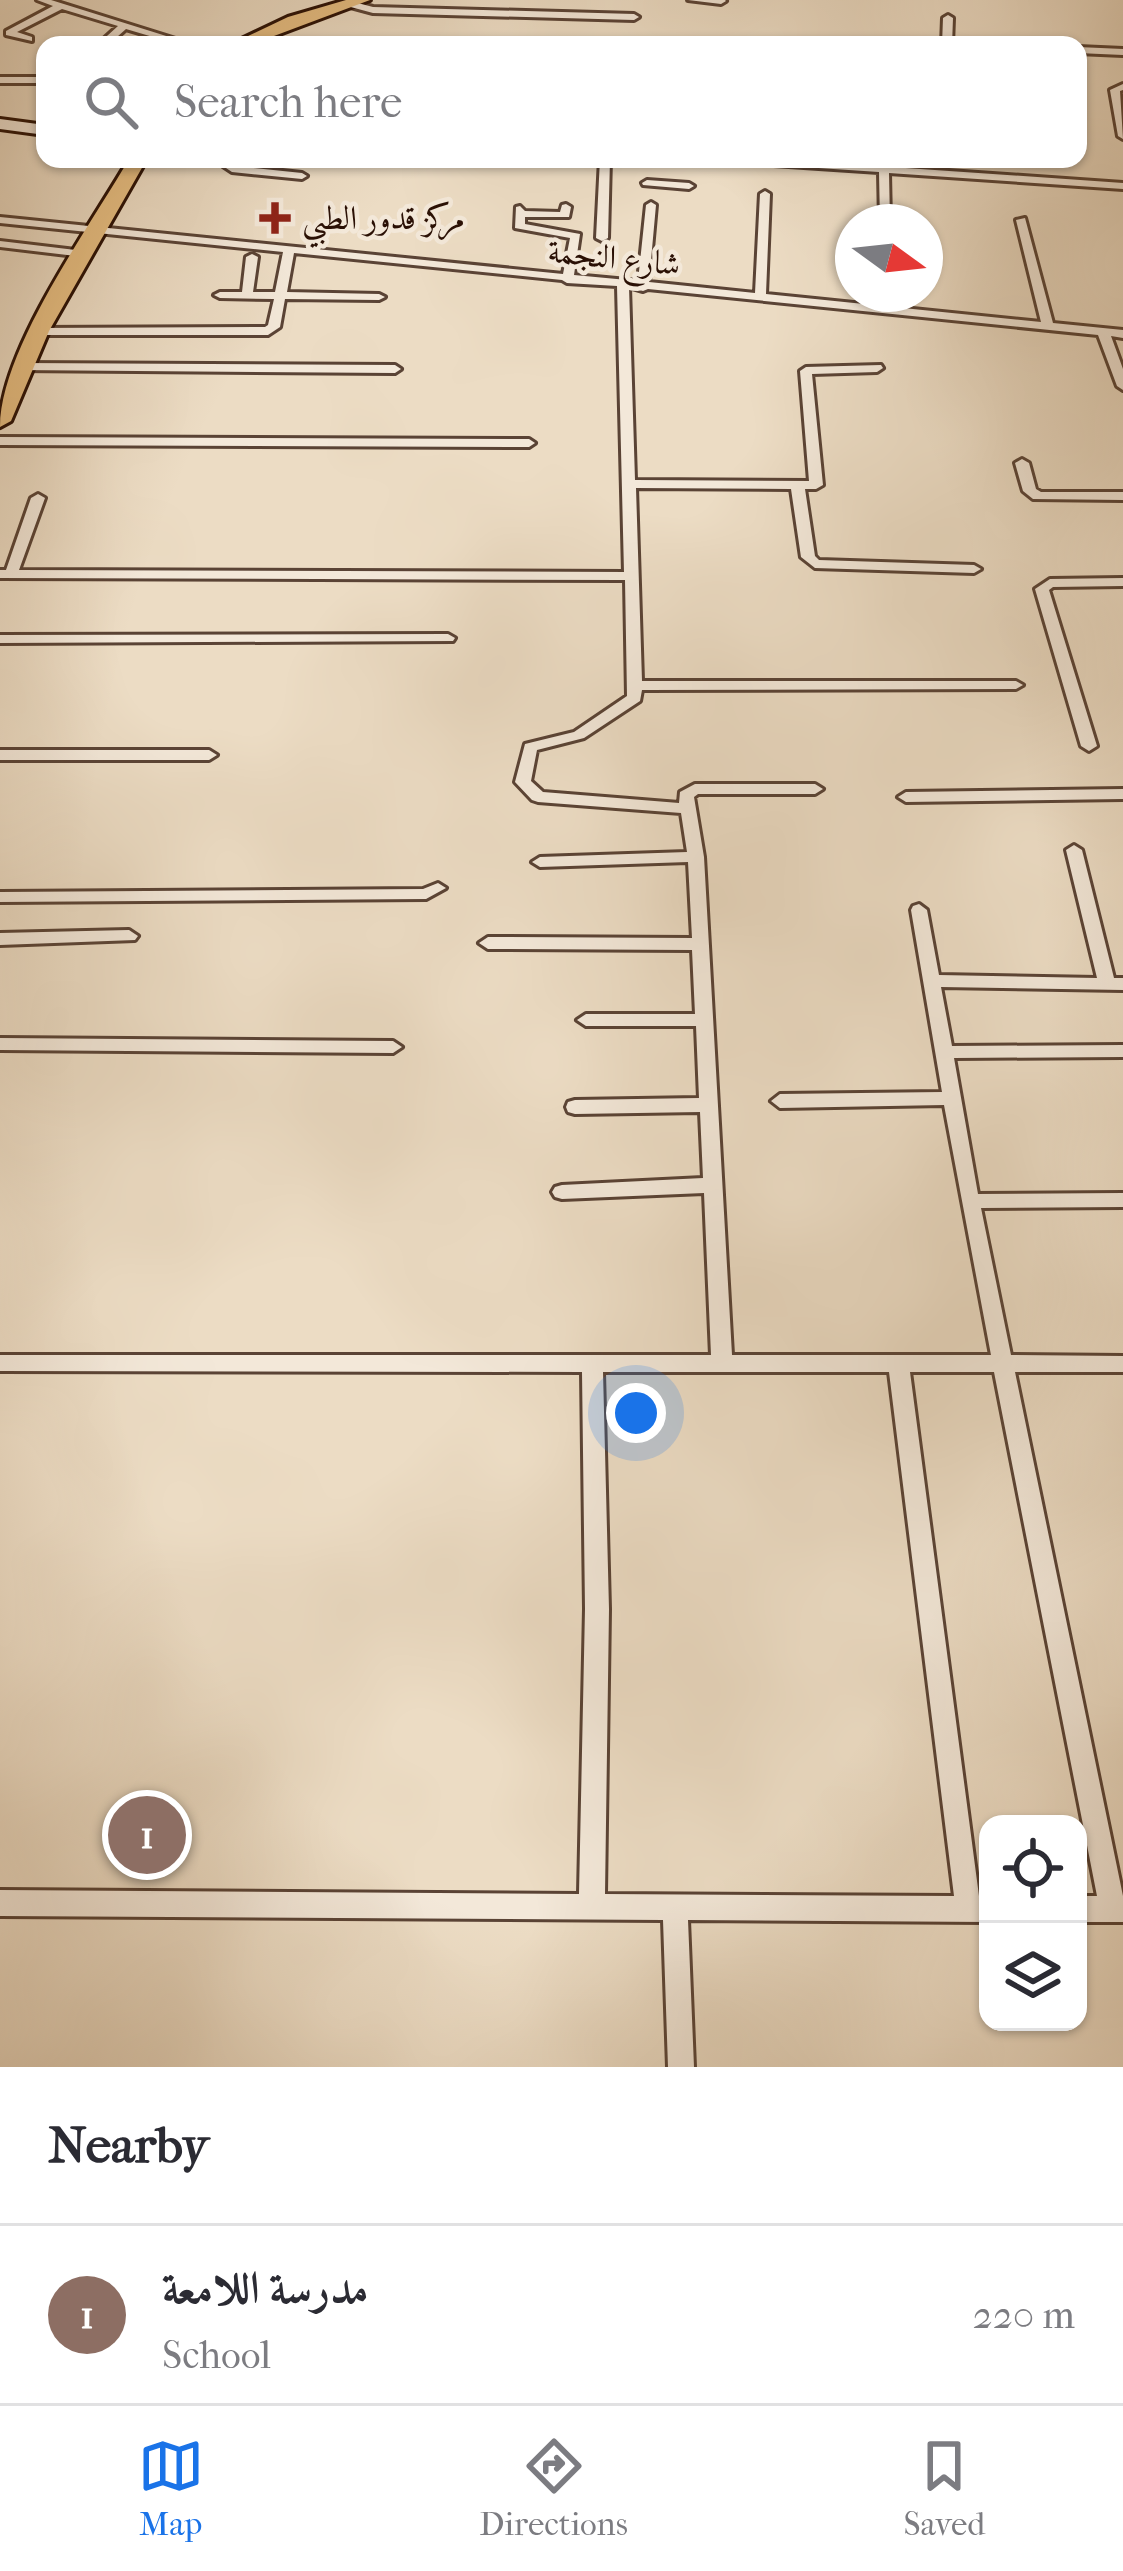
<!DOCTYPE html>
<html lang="en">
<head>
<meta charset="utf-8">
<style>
  :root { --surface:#fff; --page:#f7f7f7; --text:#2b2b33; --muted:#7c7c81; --line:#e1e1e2; --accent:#1a73e8 }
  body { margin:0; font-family:"IM FELL French Canon",Amiri,serif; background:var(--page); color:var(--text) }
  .controls { position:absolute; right:36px; bottom:36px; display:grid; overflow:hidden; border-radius:24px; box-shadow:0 3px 9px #0004 }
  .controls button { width:108px; height:108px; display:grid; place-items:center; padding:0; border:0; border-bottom:3px solid var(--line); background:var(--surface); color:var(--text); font:60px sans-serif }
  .compass { position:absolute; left:835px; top:204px; width:108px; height:108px; border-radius:50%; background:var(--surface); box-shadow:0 3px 9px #0004; rotate:105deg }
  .you { position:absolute; left:636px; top:1413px; width:42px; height:42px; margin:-30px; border:9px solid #fff; border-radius:50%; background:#1a73e8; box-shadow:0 0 0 18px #1a73e833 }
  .badge { display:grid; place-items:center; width:78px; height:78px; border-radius:50%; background:var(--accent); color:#fff; font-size:39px; font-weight:700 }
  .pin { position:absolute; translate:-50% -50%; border:6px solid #fff; box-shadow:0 3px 12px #0006 }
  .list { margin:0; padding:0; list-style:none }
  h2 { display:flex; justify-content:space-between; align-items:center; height:156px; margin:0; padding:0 48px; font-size:51px }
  h2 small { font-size:39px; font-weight:400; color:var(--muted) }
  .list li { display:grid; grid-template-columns:78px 1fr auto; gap:36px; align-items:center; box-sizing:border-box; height:180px; padding:0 48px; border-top:3px solid var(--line) }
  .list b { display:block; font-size:45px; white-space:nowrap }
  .list p { margin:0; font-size:39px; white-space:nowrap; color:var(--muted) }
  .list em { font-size:39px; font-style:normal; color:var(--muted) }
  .icon { flex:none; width:66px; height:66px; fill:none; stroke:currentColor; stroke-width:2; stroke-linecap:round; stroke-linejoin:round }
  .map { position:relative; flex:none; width:1123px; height:2067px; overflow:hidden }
  .search { position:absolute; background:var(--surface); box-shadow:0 3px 9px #0004; left:36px; right:36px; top:36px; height:132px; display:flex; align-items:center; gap:30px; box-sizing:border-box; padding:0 42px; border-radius:24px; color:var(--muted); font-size:45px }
  .sheet { height:336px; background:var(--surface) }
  nav { display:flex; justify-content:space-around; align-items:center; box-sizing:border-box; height:168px; border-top:3px solid var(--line); background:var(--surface); font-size:33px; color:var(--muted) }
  nav a { display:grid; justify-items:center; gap:6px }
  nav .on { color:var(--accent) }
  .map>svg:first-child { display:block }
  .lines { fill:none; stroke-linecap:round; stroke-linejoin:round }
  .street-casing { stroke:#5a4335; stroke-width:6 }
  .secondary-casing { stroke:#2a1005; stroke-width:6 }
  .primary-casing { stroke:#2a1005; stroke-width:6 }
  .street { fill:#f3e8d9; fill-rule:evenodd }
  .secondary { fill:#f3e8d9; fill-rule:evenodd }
  .primary { fill:#e6be82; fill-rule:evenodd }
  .poi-dot { fill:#8f2418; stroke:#f3e8d9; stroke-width:4.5 }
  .labels { text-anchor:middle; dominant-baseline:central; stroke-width:9; stroke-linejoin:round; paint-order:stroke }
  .far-poi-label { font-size:33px; fill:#2a1005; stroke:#f3e8d9; text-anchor:start }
  .far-street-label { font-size:33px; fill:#2a1005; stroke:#f3e8d9 }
</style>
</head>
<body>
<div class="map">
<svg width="1123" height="2067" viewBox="0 0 1123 2067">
  <rect width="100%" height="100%" fill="#ecdcc4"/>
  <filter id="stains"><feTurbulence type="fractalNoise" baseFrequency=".00167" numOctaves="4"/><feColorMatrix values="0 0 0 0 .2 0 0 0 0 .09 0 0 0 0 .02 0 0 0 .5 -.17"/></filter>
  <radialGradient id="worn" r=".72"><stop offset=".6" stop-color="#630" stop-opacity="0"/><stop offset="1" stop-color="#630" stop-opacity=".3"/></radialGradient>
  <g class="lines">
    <defs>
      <path id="street" d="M 37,0 L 51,0 L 195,45 L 180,45 L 126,29 L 108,45 L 97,45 L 118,26 L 62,9 L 17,32 L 32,37 L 32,41 L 6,35 L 6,31 L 53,6 Z
        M 688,0 L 725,0 L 726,1 L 721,4 Z
        M 350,1 L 373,7 L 634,14 L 639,17 L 634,20 L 373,13 L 347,6 Z
        M 948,15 L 953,18 L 952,45 L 942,45 L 943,18 Z
        M 1078,47 L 1123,49 L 1123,55 L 1078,53 Z
        M 0,77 L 45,77 L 45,83 L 0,83 Z
        M 1123,84 L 1123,90 L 1120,91 L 1123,139 L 1118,136 L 1110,90 Z
        M 227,159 L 237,159 L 235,166 L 302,173 L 307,176 L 302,179 L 232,172 L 223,166 Z
        M 600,159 L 610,159 L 608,238 L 602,241 L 596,238 Z
        M 724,159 L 775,159 L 1123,183 L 1123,189 L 889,173 L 890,222 L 880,222 L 879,172 L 729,162 Z
        M 647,180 L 689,183 L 694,186 L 689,189 L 643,185 L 642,183 Z
        M 765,191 L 770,194 L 766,294 L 1041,322 L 1016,220 L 1025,218 L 1053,323 L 1123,330 L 1123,338 L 1111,336 L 1123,369 L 1123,390 L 1117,386 L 1098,335 L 648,289 L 643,291 L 629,287 L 635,480 L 809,481 L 800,371 L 806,367 L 881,365 L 883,368 L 877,372 L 812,374 L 823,485 L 816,489 L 805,489 L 815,556 L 819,560 L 974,565 L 981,569 L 974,573 L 815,568 L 801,557 L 791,489 L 636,488 L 642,681 L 1016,681 L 1023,685 L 1016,689 L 642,690 L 640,701 L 584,738 L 537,750 L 531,781 L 543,792 L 679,803 L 680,792 L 695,784 L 815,784 L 823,789 L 815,794 L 698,794 L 694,797 L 704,857 L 732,1355 L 991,1355 L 944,1105 L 780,1108 L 771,1101 L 780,1094 L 942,1092 L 911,910 L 913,906 L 919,904 L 927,910 L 939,975 L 1097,978 L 1066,850 L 1074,845 L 1082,850 L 1114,978 L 1123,978 L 1123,990 L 941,987 L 952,1046 L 1123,1045 L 1123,1057 L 954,1058 L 978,1194 L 1123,1193 L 1123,1207 L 981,1208 L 1011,1355 L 1123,1356 L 1123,1372 L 1015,1372 L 1123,1896 L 1123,1922 L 1078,1922 L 1078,1896 L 1097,1896 L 994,1372 L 910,1372 L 979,1896 L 988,1896 L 988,1922 L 688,1920 L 694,2067 L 668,2067 L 663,1920 L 0,1916 L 0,1890 L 579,1894 L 585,1609 L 582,1372 L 0,1371 L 0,1355 L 711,1355 L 704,1193 L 562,1199 L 555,1197 L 552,1192 L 555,1187 L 562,1185 L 703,1178 L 700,1112 L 575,1114 L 568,1112 L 566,1107 L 568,1102 L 575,1100 L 699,1098 L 696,1026 L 586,1026 L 577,1020 L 586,1014 L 695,1014 L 692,950 L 488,949 L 479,943 L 488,937 L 692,938 L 688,862 L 540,867 L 532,862 L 540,857 L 687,852 L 681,813 L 538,802 L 532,800 L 515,782 L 525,744 L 574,732 L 627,696 L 625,580 L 0,578 L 0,570 L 6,570 L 31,498 L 38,494 L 45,498 L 19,570 L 624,572 L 617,286 L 567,283 L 562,280 L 294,253 L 287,292 L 379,294 L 385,297 L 379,300 L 285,299 L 280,327 L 268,335 L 39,335 L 35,334 L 35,328 L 265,327 L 268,325 L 274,299 L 220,298 L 214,295 L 220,292 L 242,292 L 246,257 L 252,254 L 258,257 L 253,292 L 275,292 L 283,252 L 0,223 L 0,217 L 563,274 L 570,238 L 515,228 L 516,207 L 520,206 L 525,211 L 560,212 L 562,205 L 566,204 L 571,207 L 569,217 L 525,217 L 525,224 L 580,234 L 574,275 L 638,281 L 646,205 L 651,202 L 656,205 L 649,282 L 755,293 L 760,194 ZM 603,1372 L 889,1372 L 954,1896 L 605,1894 L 609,1609 Z
        M 0,241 L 84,251 L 90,254 L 84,257 L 0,247 Z
        M 21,363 L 395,365 L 401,369 L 395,373 L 17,370 L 17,364 Z
        M 0,437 L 529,439 L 535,443 L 529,447 L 0,445 Z
        M 1022,459 L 1029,463 L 1036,489 L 1041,492 L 1123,492 L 1123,500 L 1033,499 L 1023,491 L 1015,463 Z
        M 1123,578 L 1123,586 L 1053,587 L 1049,590 L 1097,746 L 1089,751 L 1081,746 L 1035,589 L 1050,579 Z
        M 448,634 L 455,638 L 453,641 L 0,643 L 0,635 Z
        M 0,750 L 209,750 L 217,755 L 209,760 L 0,760 Z
        M 1123,789 L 1123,799 L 906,802 L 898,797 L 906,792 Z
        M 438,883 L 446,888 L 426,899 L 0,902 L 0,892 L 423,889 Z
        M 129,930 L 138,936 L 135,940 L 0,945 L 0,933 Z
        M 0,1038 L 393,1041 L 402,1047 L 393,1053 L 0,1050 Z"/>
      <path id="secondary" d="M 0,119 L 45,125 L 45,135 L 0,129 Z"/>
      <path id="primary" d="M 346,0 L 370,0 L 250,45 L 229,45 L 288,17 Z
        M 129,159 L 147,159 L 49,331 L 11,421 L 0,427 C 0,350 89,228 129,159 Z"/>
    </defs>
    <!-- street casing -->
    <use href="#street" class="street-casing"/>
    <!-- secondary casing -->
    <use href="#secondary" class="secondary-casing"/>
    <!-- primary casing -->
    <use href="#primary" class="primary-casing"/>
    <!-- street -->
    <use href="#street" class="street"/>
    <!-- secondary -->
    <use href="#secondary" class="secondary"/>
    <!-- primary -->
    <use href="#primary" class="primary"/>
  </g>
  <!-- markers -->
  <path class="poi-dot" d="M269 200h12v12h12v12h-12v12h-12v-12h-12v-12h12z"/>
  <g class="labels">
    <!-- far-poi labels -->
    <g class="far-poi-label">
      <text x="302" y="218">مركز قدور الطبي</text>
    </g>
    <!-- far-street labels -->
    <g class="far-street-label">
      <text transform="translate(614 258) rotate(6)">شارع النجمة</text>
    </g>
  </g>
  <rect width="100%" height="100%" filter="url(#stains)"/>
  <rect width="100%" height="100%" fill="url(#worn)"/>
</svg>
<div class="controls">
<button><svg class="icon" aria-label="locate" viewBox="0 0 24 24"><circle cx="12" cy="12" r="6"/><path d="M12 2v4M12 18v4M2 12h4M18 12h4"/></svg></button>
<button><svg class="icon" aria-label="layers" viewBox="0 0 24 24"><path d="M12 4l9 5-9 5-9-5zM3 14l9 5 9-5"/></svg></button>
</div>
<svg class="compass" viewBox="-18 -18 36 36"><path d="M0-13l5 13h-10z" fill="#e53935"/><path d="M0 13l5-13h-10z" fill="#7c7c81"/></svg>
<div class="you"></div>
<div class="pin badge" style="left:147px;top:1835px;background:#8d6e63">1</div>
<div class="search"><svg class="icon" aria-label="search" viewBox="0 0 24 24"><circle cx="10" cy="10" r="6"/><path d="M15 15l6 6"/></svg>Search here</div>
</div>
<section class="sheet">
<h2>Nearby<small></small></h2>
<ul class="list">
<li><span class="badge" style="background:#8d6e63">1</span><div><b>مدرسة اللامعة</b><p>School</p></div><em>220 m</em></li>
</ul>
</section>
<nav>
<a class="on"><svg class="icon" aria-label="map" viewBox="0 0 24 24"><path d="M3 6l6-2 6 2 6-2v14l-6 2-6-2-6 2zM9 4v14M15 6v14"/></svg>Map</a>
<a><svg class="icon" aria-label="directions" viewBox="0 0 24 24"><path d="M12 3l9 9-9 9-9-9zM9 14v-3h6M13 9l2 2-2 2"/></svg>Directions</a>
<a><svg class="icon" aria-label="saved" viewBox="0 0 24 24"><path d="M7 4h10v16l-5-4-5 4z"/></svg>Saved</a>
</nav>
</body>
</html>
